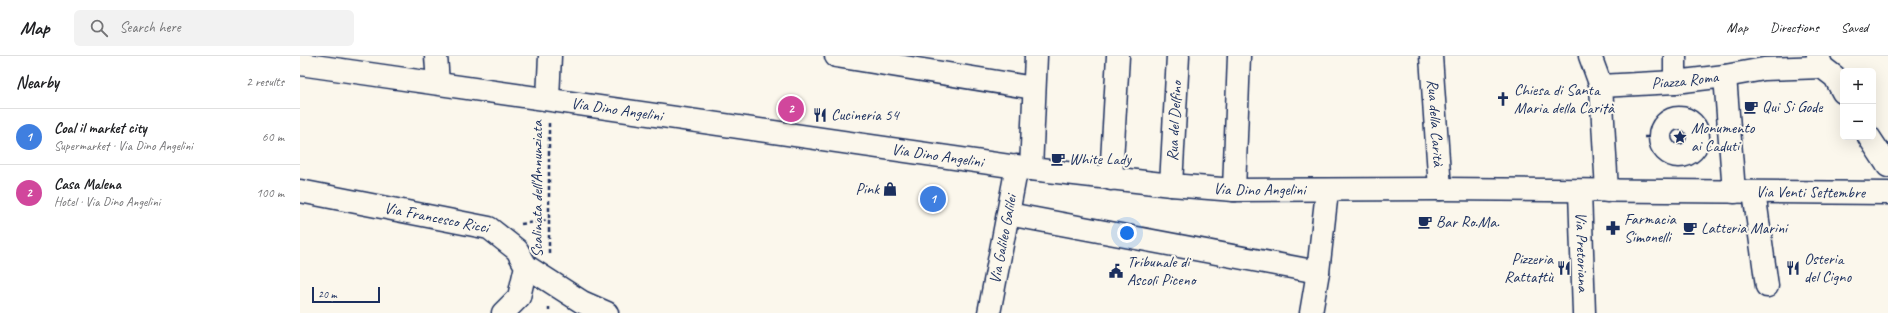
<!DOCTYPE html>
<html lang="en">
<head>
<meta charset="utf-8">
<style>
  :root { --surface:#fff; --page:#f2f2f2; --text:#202124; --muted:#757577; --line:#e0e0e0; --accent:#1b2f5e }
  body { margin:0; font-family:Caveat,sans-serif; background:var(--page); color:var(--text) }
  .controls { position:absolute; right:12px; top:12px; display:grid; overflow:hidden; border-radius:6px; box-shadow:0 4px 16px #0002 }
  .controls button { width:36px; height:36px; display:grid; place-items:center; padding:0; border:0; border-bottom:1px solid var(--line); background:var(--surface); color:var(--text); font:20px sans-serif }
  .scale { position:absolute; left:12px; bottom:10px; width:68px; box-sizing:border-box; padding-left:4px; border:2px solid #1b2f5e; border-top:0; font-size:11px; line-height:14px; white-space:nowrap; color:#1b2f5e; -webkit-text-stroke:3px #fbf7ec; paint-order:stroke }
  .you { position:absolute; left:827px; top:177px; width:14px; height:14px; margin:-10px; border:3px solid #fff; border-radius:50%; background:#1a73e8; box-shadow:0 0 0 6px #1a73e833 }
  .badge { display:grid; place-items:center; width:26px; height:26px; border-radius:50%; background:var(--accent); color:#fff; font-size:13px; font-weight:700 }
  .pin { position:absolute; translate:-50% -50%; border:2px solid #fff; box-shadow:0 1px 4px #0006 }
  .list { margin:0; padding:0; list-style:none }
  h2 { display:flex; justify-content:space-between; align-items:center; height:52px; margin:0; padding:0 16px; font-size:17px }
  h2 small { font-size:13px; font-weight:400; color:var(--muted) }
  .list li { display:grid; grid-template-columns:26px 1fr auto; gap:12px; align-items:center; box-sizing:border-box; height:56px; padding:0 16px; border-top:1px solid var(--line) }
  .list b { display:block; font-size:15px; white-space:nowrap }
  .list p { margin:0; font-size:13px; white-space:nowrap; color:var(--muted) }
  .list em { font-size:13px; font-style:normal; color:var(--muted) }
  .icon { flex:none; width:22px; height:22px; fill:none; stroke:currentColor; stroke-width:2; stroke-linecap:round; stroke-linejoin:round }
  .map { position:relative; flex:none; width:1588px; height:257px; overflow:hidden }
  header { display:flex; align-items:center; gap:24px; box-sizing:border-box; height:56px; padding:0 20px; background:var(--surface); border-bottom:1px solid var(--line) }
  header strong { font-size:19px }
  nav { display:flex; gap:22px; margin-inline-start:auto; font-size:14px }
  .search { width:280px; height:36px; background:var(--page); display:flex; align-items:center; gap:10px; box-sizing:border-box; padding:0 14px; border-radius:6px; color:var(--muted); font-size:15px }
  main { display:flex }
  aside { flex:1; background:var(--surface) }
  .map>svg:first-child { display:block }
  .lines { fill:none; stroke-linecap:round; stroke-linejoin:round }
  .minor-casing { stroke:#1b2f5e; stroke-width:25 }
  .path { stroke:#1b2f5e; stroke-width:2.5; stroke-dasharray:4 3; stroke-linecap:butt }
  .minor { stroke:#fbf7ec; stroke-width:22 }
  .labels { text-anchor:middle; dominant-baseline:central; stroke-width:4; stroke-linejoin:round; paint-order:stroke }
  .street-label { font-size:16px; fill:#1b2f5e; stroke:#fbf7ec }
  .poi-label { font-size:16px; fill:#1b2f5e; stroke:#fbf7ec; text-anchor:start }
</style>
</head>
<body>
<header>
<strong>Map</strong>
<div class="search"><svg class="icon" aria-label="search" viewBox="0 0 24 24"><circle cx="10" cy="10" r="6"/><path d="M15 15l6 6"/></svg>Search here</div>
<nav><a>Map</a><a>Directions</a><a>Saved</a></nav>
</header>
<main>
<aside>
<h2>Nearby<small>2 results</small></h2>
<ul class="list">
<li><span class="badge" style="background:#3f7fe0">1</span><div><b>Coal il market city</b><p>Supermarket · Via Dino Angelini</p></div><em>60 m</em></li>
<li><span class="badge" style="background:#d1479c">2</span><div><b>Casa Malena</b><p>Hotel · Via Dino Angelini</p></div><em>100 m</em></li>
</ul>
</aside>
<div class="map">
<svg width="1588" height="257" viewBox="0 0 1588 257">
  <rect width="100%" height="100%" fill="#fbf7ec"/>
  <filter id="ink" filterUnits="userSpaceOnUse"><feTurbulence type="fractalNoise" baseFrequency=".025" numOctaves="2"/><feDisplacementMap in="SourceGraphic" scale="8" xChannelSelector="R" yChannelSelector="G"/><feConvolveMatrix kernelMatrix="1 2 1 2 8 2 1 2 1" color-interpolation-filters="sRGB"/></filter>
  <g filter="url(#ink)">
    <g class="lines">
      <defs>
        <g id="minor">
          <path d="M 136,0 L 138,27"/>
          <path d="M 536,0 L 734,32"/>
          <path id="s1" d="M 1131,0 L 1140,133"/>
          <path d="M 1290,0 L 1301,30 L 1307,135"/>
          <path d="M 1375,0 L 1375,26"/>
          <path d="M 1518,0 L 1522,11 L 1535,21 L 1543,36"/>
          <path id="s2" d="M 0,8 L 731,113 L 871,129 L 934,134 L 1140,133 L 1588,137"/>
          <path d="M 1425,20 L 1464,13 L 1522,11"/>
          <path id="s3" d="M 1301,30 L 1375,26 L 1425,20 L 1434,136"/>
          <path d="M 248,42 L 250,0"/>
          <circle cx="1379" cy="81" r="19"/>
          <path d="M 1569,81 L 1588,110"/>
          <path d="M 731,113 L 736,0"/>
          <path d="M 811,123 L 818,0"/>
          <path id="s4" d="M 871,129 L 878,0"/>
          <path d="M 934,134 L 939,0"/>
          <path id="s5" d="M 0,135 L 189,172 L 217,194 L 226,210 L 219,241 L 203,257"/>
          <path id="s6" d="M 1280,135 L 1284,257"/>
          <path d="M 1454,136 L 1467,230"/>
          <path d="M 708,158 L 1018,216"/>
          <path d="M 226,210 L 282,246 L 307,257"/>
          <path id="s7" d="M 689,257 L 717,110"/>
          <path d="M 1011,257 L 1018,216 L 1027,135"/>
        </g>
      </defs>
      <!-- minor casing -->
      <use href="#minor" class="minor-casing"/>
      <!-- path -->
      <path class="path" d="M 249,67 L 249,198
        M 1344,81 L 1348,81
        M 221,168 L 249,164
        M 249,251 L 249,257"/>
      <!-- minor -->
      <use href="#minor" class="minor"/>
    </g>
  </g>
  <!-- icons -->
  <defs>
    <symbol id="church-bare" viewBox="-9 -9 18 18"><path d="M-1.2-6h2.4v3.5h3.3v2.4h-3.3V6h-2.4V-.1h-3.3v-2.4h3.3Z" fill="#1b2f5e" stroke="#fbf7ec" stroke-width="2.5" paint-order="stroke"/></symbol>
    <symbol id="cafe-bare" viewBox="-9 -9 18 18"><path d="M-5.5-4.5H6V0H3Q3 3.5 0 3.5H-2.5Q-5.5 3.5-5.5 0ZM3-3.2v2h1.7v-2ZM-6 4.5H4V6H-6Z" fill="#1b2f5e" stroke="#fbf7ec" stroke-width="2.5" paint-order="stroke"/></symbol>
    <symbol id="restaurant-bare" viewBox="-9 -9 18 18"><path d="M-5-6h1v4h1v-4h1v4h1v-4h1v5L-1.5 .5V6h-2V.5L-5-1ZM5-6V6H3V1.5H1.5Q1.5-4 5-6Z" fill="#1b2f5e" stroke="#fbf7ec" stroke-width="2.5" paint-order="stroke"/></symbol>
    <symbol id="sight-bare" viewBox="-9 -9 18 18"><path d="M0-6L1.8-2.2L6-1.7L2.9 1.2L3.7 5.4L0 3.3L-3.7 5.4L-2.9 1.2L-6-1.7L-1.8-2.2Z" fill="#1b2f5e" stroke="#fbf7ec" stroke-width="2.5" paint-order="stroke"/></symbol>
    <symbol id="shop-bare" viewBox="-9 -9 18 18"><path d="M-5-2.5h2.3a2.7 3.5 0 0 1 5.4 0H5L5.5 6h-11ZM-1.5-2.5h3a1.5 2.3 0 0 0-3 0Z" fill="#1b2f5e" stroke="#fbf7ec" stroke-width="2.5" paint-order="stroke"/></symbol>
    <symbol id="pharmacy-bare" viewBox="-9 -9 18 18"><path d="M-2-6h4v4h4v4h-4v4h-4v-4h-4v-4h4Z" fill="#1b2f5e" stroke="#fbf7ec" stroke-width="2.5" paint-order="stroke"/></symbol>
    <symbol id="civic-bare" viewBox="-9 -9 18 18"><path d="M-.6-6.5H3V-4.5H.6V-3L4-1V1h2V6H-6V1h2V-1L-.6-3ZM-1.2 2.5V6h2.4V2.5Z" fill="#1b2f5e" stroke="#fbf7ec" stroke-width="2.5" paint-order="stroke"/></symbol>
  </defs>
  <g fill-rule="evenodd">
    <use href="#church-bare" x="1193" y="33" width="20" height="20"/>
    <use href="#cafe-bare" x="1441" y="41" width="20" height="20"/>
    <use href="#restaurant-bare" x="510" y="49" width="20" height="20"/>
    <use href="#sight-bare" x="1370" y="71" width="20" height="20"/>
    <use href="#cafe-bare" x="748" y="93" width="20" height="20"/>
    <use href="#shop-bare" x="580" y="123" width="20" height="20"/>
    <use href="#cafe-bare" x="1115" y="156" width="20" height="20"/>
    <use href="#pharmacy-bare" x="1303" y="162" width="20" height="20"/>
    <use href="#cafe-bare" x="1380" y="162" width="20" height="20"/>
    <use href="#restaurant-bare" x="1254" y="202" width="20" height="20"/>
    <use href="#restaurant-bare" x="1483" y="202" width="20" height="20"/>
    <use href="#civic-bare" x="806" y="205" width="20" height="20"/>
  </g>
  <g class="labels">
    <!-- street labels -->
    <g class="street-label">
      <text stroke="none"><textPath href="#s3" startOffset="84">Piazza Roma</textPath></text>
      <text stroke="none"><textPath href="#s2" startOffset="320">Via Dino Angelini</textPath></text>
      <text stroke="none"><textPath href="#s4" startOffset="64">Rua del Delfino</textPath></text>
      <text stroke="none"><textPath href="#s1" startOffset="67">Rua della Carità</textPath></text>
      <text stroke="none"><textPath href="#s2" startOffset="644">Via Dino Angelini</textPath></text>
      <text transform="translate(237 133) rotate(-90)">Scalinata dell'Annunziata</text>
      <text stroke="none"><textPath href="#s2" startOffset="968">Via Dino Angelini</textPath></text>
      <text stroke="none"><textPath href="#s2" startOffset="1519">Via Venti Settembre</textPath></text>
      <text stroke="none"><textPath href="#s5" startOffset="139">Via Francesco Ricci</textPath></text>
      <text stroke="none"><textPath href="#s7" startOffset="75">Via Galileo Galilei</textPath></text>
      <text stroke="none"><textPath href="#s6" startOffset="61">Via Pretoriana</textPath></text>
    </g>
    <!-- poi labels -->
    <g class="poi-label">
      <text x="1214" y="34">Chiesa di Santa<tspan x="1214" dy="18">Maria della Carità</tspan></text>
      <text x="1462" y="51">Qui Si Gode</text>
      <text x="531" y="59">Cucineria 54</text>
      <text x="1391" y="72">Monumento<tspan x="1391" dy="18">ai Caduti</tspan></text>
      <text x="769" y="103">White Lady</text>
      <text x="579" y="133" text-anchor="end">Pink</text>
      <text x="1324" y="163">Farmacia<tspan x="1324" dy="18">Simonelli</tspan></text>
      <text x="1136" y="166">Bar Ro.Ma.</text>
      <text x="1401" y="172">Latteria Marini</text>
      <text x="1253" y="203" text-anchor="end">Pizzeria<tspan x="1253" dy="18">Rattattù</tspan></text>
      <text x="1504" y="203">Osteria<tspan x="1504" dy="18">del Cigno</tspan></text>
      <text x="827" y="206">Tribunale di<tspan x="827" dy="18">Ascoli Piceno</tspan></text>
    </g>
  </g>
</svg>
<div class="controls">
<button>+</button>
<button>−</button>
</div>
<div class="scale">20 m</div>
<div class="you"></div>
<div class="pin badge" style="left:633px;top:143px;background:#3f7fe0">1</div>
<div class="pin badge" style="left:491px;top:53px;background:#d1479c">2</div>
</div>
</main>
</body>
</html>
